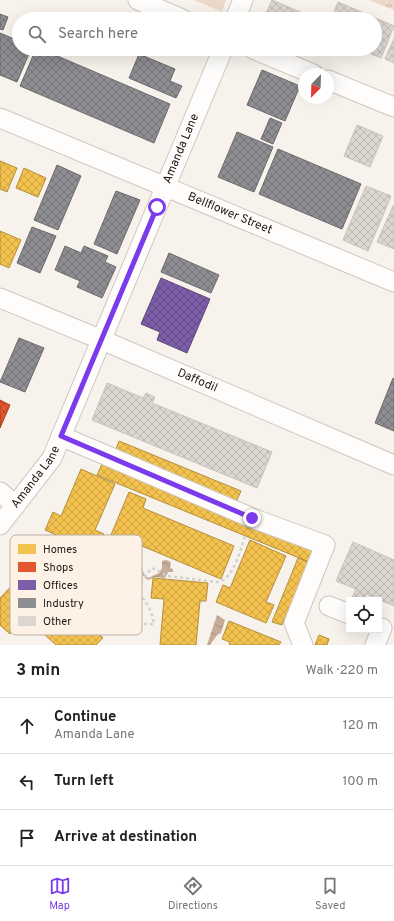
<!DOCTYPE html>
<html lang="en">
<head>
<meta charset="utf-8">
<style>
  :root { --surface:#fff; --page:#f6f6f6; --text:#222; --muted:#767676; --line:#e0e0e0; --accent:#7c3aed }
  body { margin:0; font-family:Overpass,sans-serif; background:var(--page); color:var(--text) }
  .controls { position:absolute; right:12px; bottom:12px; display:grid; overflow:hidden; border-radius:0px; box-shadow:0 4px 16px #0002 }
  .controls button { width:36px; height:36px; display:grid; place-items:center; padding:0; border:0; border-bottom:1px solid var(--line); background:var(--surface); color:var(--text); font:20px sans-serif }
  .compass { position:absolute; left:298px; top:68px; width:36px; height:36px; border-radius:50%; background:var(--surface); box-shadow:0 4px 16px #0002; rotate:203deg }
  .stop { position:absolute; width:12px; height:12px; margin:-9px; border:3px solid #7c3aed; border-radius:50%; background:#fff }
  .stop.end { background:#7c3aed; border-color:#fff; box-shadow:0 1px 4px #0008 }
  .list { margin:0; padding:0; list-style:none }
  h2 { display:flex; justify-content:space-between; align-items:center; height:52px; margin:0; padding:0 16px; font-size:17px }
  h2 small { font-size:13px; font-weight:400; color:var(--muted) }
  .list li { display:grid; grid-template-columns:26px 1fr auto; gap:12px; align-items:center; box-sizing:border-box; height:56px; padding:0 16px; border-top:1px solid var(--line) }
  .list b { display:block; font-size:15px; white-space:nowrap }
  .list p { margin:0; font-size:13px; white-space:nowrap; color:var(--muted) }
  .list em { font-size:13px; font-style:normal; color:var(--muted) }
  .icon { flex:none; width:22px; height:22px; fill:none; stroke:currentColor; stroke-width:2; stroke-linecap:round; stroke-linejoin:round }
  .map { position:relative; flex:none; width:394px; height:645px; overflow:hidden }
  .search { position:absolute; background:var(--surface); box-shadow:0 4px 16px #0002; left:12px; right:12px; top:12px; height:44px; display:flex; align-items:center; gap:10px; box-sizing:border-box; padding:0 14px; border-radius:22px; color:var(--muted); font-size:15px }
  .sheet { height:220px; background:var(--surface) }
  nav { display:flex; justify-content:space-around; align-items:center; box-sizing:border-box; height:56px; border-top:1px solid var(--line); background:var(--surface); font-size:11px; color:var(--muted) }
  nav a { display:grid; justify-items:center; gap:2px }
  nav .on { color:var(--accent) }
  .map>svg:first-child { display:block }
  .grass { fill:url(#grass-tufts) }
  .park { fill:#edd9c7 }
  .water { fill:url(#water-waves) }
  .homes { fill:url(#homes-cross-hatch); stroke:#b38f3d }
  .shops { fill:url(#shops-cross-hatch); stroke:#a94426 }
  .offices { fill:url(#offices-cross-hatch); stroke:#5f497b }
  .industry { fill:url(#industry-cross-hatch); stroke:#6c6a6c }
  .building { fill:url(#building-cross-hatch); stroke:#c8c2bd }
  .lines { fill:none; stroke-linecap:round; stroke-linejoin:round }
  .minor-casing { stroke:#cdc7c2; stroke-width:21 }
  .path { stroke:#d3d1cf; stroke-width:2.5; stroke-dasharray:3 3; stroke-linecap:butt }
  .minor { stroke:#fefdfc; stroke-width:19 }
  .route { stroke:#7c3aed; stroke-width:5 }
  .labels { text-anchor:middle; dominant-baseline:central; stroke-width:4; stroke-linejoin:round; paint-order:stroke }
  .street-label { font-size:12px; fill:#1f1914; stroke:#fef1e6 }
  .key { fill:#fef1e6; stroke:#bbb0a7; stroke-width:1 }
  .key-label { font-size:11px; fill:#1f1914 }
</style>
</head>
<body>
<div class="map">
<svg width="394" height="645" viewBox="0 0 394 645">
  <defs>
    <pattern id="grass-tufts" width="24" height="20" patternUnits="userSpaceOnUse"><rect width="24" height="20" fill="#edd9c7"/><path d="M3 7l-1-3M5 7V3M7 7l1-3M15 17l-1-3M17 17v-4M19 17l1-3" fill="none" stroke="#cbbaaa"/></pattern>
    <pattern id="water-waves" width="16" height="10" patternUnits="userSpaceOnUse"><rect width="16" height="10" fill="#c5ad97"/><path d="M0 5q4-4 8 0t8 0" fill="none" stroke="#a99481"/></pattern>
    <pattern id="homes-cross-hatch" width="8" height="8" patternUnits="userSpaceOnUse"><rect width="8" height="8" fill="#f2c14e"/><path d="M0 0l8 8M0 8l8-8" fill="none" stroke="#cfa543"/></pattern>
    <pattern id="shops-cross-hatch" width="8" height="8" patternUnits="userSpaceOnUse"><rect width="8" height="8" fill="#e4572e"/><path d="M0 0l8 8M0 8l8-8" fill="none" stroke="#b84726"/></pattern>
    <pattern id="offices-cross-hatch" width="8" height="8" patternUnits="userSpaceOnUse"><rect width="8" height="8" fill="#7b5ea7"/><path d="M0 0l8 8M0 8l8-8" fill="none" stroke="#644d87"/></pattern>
    <pattern id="industry-cross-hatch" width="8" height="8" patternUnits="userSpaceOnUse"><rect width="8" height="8" fill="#8d8d92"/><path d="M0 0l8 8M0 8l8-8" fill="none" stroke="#737276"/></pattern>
    <pattern id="building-cross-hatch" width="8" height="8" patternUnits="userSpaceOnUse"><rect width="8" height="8" fill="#dcd6d1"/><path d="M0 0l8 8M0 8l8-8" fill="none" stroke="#bcb7b3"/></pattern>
  </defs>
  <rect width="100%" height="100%" fill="#f8f2ec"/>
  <!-- grass -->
  <path class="grass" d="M 369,0 L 394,0 L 394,10 Z"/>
  <!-- park -->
  <path class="park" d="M 194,0 L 226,0 L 222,12 Z"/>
  <!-- water -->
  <path class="water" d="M 166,560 L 169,561 L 171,563 L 170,568 L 173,569 L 173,572 L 168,572 L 165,578 L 155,577 L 148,580 L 145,578 L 136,565 L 138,563 L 140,564 L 144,574 L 148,578 L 159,573 L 162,568 L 162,561 Z
    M 217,615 L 225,620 L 221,633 L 217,635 L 210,645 L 207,645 Z"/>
  <!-- homes -->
  <path class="homes" d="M 0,161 L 17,168 L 7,192 L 0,189 Z
    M 24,168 L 46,178 L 38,197 L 16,188 Z
    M 0,231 L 21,240 L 9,268 L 0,264 Z
    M 119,441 L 241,491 L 236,502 L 115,452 Z
    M 102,464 L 313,551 L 309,562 L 97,475 Z
    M 81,469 L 115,484 L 95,530 L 104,534 L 96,552 L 45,530 L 53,512 L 61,516 Z
    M 129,492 L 146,499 L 143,508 L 234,546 L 221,579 L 130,541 L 126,550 L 108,542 Z
    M 43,536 L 81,573 L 69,583 L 64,578 L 10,634 L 0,625 L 0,598 L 40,556 L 32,548 Z
    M 250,540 L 286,556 L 266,602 L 274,605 L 266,623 L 216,602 L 223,585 L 230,588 Z
    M 298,558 L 309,562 L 282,625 L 272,622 Z
    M 153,578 L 208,583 L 206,601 L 200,601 L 196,645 L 160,645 L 164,599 L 151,598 Z
    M 61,600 L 103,638 L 96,645 L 56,645 L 36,627 Z
    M 229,621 L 281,642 L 279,645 L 229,645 L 230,642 L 222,639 Z
    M 319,635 L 329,639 L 327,645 L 315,645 Z"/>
  <!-- shops -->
  <path class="shops" d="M 0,400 L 10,405 L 0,428 Z"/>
  <!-- offices -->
  <path class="offices" d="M 161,278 L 210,299 L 187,353 L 157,340 L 160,332 L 141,324 Z"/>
  <!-- industry -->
  <path class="industry" d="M 0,14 L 8,17 L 3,30 L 0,29 Z
    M 0,33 L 19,41 L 19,49 L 31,49 L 17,82 L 0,75 Z
    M 36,49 L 41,49 L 170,104 L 154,143 L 20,86 Z
    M 139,54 L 175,69 L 170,81 L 182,86 L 176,98 L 129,78 Z
    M 262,70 L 300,86 L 285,121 L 247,105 Z
    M 270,118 L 282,123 L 273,144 L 261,139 Z
    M 237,132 L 273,147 L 254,192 L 218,177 Z
    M 278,149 L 361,184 L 342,229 L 259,194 Z
    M 57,165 L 81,176 L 58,230 L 34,220 Z
    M 116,191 L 140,200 L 117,254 L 94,244 Z
    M 32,227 L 56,236 L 40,273 L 17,263 Z
    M 65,246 L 81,253 L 84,246 L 108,256 L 105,262 L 116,267 L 102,298 L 77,287 L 80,281 L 55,270 Z
    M 169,253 L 219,275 L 211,293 L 161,272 Z
    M 19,338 L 44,348 L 25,392 L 0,382 Z
    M 393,378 L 394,379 L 394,431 L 375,423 Z"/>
  <!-- building -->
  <path class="building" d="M 272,0 L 317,19 L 266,19 L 264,18 Z
    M 338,2 L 394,26 L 381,58 L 360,49 L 375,49 L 375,19 L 331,19 Z
    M 394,39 L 394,63 L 385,59 Z
    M 357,125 L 383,136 L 370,167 L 344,156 Z
    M 366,186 L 391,196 L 368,251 L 343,240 Z
    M 393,206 L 394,206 L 394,249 L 377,242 Z
    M 107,383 L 143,398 L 146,393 L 155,397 L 152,403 L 272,452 L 257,488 L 92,420 Z
    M 353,542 L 394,560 L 394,606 L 366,594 L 364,600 L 351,600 L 356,589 L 336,581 Z"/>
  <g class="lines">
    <defs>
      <g id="minor">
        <path d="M 138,0 L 182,19"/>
        <path d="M 235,19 L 243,0"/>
        <path d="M 253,49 L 313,74"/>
        <path d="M 328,80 L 394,107"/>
        <path id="s1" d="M 0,118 L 394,282"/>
        <path id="s2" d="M 0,298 L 102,340 L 394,465"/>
        <path d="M 61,436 L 252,518 L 325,545 L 294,623 L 303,645"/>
        <path d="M 0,492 L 16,505"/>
        <path id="s3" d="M 0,525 L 52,458 L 223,49"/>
        <path d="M 329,606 L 349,614"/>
        <path d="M 375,645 L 382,628"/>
      </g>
    </defs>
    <!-- minor casing -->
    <use href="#minor" class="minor-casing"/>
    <!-- path -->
    <path class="path" d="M 115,607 L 130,594 L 152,568 L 168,576 L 217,582 C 219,582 222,581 223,580 C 235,573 241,548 245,536
      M 132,624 L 154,624 C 152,609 144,599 135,588"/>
    <!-- minor -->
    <use href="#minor" class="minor"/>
  </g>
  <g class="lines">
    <!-- route -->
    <path class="route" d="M 157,207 L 61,436 L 252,518"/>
  </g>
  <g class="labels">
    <!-- street labels -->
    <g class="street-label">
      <text stroke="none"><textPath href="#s3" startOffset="420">Amanda Lane</textPath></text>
      <text stroke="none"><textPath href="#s1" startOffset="249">Bellflower Street</textPath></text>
      <text stroke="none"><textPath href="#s2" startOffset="214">Daffodil</textPath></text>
      <text stroke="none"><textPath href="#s3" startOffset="60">Amanda Lane</textPath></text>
    </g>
  </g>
  <!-- legend -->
  <rect x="10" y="535" width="132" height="100" rx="6" class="key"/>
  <rect x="18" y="544" width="18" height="10" fill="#f2c14e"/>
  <rect x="18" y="562" width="18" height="10" fill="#e4572e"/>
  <rect x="18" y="580" width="18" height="10" fill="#7b5ea7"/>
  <rect x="18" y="598" width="18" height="10" fill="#8d8d92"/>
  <rect x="18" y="616" width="18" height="10" fill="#dcd6d1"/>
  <g class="key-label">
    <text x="43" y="553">Homes</text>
    <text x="43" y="571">Shops</text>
    <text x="43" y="589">Offices</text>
    <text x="43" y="607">Industry</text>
    <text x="43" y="625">Other</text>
  </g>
</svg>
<div class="controls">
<button><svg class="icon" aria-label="locate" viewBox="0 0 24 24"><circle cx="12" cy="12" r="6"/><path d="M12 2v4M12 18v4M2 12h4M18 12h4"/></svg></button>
</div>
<svg class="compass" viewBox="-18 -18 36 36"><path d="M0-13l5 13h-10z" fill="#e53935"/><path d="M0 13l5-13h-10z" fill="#767676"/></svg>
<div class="stop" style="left:157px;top:207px"></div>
<div class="stop end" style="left:252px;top:518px"></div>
<div class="search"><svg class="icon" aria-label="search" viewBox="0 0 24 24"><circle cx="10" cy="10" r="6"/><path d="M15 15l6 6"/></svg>Search here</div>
</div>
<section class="sheet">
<h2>3 min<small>Walk · 220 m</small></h2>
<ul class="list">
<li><svg class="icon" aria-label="ahead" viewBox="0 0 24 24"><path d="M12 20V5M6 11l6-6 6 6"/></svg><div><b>Continue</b><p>Amanda Lane</p></div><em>120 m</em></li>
<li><svg class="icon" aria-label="left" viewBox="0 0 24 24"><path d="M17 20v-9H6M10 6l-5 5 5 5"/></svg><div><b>Turn left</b></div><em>100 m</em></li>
<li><svg class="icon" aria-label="arrive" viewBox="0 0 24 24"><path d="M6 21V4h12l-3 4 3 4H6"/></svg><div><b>Arrive at destination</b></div></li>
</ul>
</section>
<nav>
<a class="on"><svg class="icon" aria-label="map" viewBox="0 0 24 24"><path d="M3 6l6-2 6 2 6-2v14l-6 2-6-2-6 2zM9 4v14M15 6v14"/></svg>Map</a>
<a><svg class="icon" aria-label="directions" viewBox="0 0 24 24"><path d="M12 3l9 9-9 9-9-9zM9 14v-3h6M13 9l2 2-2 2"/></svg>Directions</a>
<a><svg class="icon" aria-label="saved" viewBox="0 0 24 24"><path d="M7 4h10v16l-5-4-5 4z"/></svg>Saved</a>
</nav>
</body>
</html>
